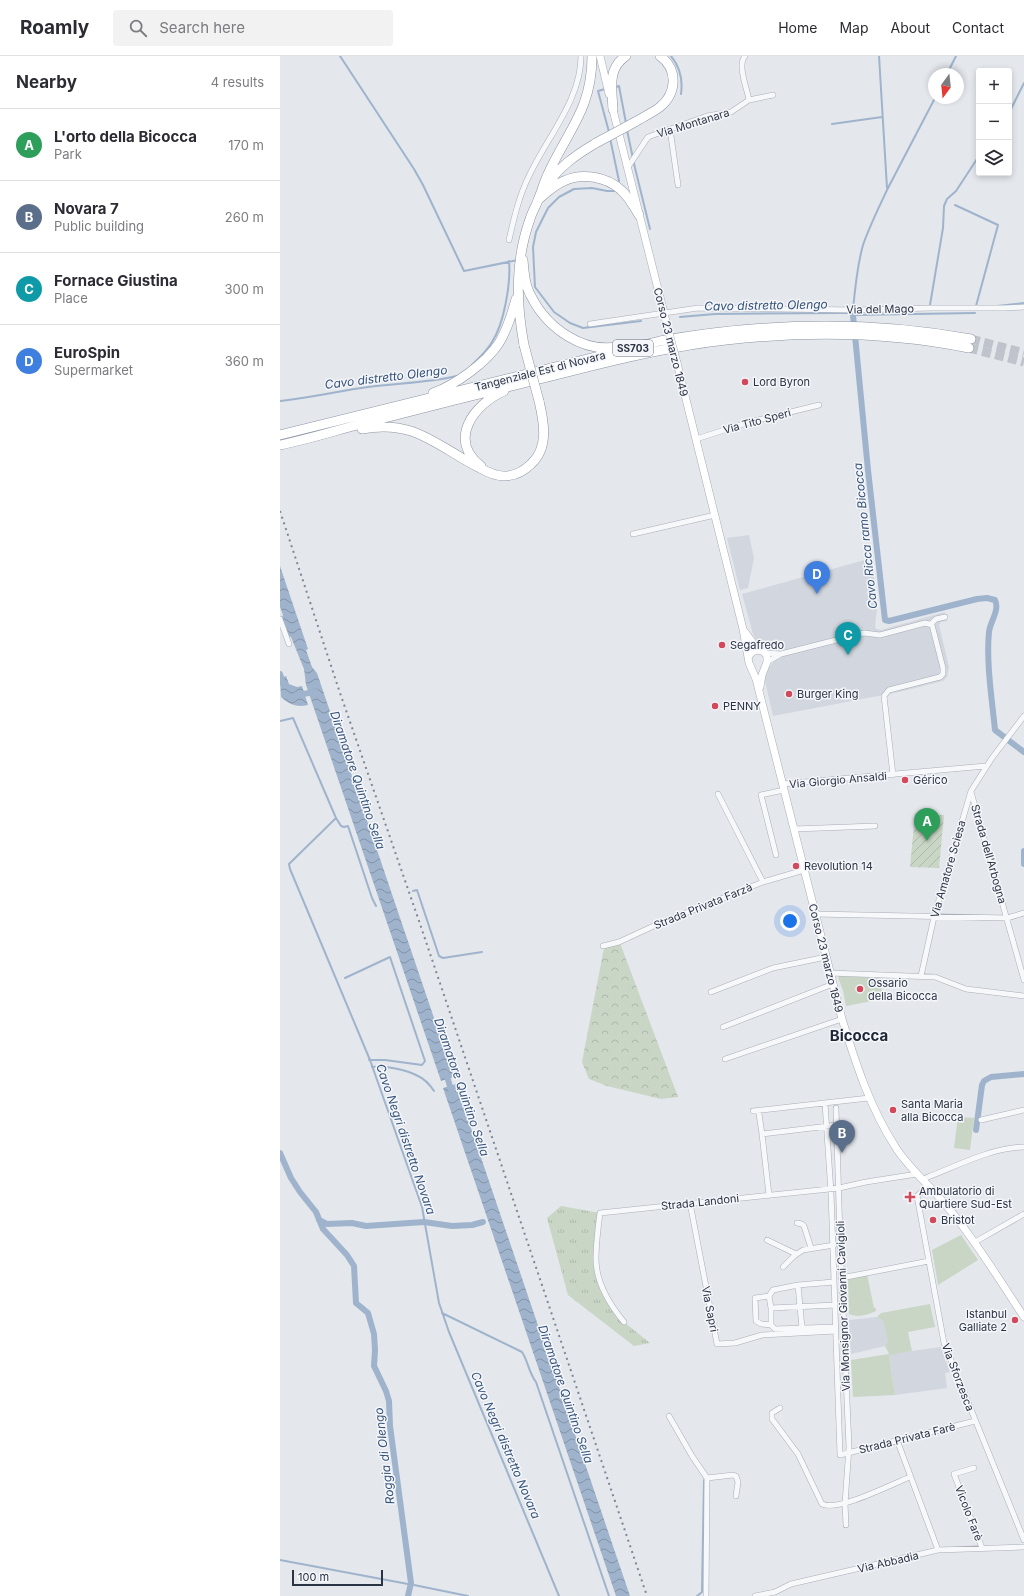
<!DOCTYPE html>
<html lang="en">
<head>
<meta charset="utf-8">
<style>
  :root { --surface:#fff; --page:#f2f2f3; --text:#2b2b33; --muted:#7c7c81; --line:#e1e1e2; --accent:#d1495b }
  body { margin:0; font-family:Inter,sans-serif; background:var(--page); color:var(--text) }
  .controls { position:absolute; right:12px; top:12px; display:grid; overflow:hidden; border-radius:4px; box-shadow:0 2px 6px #0003 }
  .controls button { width:36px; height:36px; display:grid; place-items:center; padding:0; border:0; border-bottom:1px solid var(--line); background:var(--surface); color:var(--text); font:20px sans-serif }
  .compass { position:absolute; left:648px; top:12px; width:36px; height:36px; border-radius:50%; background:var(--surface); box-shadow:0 2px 6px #0003; rotate:195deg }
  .scale { position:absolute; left:12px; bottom:10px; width:91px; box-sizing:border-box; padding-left:4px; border:2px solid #2b3445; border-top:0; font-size:11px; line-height:14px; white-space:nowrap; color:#2b3445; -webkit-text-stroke:3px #f4f6f9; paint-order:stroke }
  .you { position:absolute; left:510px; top:865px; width:14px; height:14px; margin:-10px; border:3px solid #fff; border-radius:50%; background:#1a73e8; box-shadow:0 0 0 6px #1a73e833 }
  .badge { display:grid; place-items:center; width:26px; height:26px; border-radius:50%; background:var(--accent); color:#fff; font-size:13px; font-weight:700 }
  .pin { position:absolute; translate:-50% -33px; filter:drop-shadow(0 1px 2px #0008) }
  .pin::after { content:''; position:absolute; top:21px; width:14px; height:12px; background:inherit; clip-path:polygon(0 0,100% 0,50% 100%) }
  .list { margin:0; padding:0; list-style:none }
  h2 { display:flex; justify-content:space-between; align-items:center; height:52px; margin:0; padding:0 16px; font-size:17px }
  h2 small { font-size:13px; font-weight:400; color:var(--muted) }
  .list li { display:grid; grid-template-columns:26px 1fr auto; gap:12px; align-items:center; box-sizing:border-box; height:72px; padding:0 16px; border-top:1px solid var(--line) }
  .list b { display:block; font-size:15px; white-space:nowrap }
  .list p { margin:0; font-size:13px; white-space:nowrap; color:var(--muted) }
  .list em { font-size:13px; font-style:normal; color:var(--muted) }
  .icon { flex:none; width:22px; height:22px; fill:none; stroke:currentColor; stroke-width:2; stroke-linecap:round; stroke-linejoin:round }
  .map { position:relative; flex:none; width:744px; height:1540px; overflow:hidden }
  header { display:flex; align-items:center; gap:24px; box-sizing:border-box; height:56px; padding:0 20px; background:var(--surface); border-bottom:1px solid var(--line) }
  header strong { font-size:19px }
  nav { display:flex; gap:22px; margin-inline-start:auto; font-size:14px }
  .search { width:280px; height:36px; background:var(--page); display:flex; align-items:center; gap:10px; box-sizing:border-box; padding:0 14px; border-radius:4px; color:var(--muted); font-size:15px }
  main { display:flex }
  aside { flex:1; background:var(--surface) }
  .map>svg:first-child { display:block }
  .built { fill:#d2d6de }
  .grass { fill:url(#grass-tufts) }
  .forest { fill:url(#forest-crowns) }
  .park { fill:#c9d6c5 }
  .garden { fill:url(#garden-furrows) }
  .water { fill:url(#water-waves) }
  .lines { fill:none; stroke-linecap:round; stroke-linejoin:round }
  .stream { stroke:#9fb4cc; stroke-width:2 }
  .canal { stroke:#9fb4cc; stroke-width:6 }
  .highway-tunnel { stroke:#bfc3cb; stroke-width:9; stroke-dasharray:9 4.5; stroke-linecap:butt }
  .street-casing { stroke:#a9aeb7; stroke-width:6 }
  .secondary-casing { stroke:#a9aeb7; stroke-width:8 }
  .highway-casing { stroke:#8b94a3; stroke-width:10 }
  .street { stroke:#f7f8fa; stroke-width:5 }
  .secondary { stroke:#fff; stroke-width:7 }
  .highway { stroke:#fff; stroke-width:9 }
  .rail { stroke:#7d8696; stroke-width:2; stroke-dasharray:2 4; stroke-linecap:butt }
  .secondary-bridge-casing { stroke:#a9aeb7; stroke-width:8; stroke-linecap:butt }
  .highway-bridge-casing { stroke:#8b94a3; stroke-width:10; stroke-linecap:butt }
  .secondary-bridge { stroke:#fff; stroke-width:7 }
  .highway-bridge { stroke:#fff; stroke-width:9 }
  .poi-dot { fill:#d1495b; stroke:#f4f6f9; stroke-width:1.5 }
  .labels { text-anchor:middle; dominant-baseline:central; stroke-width:3; stroke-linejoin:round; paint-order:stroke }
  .shield { fill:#f4f6f9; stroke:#676e7b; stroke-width:1 }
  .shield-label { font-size:10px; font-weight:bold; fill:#2b3445 }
  .street-label { font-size:11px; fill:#2b3445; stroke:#f4f6f9 }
  .poi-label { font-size:11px; fill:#2b3445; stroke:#f4f6f9; text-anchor:start }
  .water-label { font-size:12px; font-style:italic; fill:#34527a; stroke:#f4f6f9 }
  .district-label { font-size:15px; font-weight:bold; fill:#1d2536; stroke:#f4f6f9 }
</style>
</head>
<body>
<header>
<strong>Roamly</strong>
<div class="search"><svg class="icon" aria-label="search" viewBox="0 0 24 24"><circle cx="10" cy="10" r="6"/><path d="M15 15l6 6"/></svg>Search here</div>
<nav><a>Home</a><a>Map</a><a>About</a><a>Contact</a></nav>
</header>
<main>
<aside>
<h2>Nearby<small>4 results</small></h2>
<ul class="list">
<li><span class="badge" style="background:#2e9e5b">A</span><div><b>L'orto della Bicocca</b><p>Park</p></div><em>170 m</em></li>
<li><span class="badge" style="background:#5c6f8a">B</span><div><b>Novara 7</b><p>Public building</p></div><em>260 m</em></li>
<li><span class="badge" style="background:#0f9aa8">C</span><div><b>Fornace Giustina</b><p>Place</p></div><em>300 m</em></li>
<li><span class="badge" style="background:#3f7fe0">D</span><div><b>EuroSpin</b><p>Supermarket</p></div><em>360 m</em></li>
</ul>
</aside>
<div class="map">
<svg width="744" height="1540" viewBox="0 0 744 1540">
  <defs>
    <pattern id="grass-tufts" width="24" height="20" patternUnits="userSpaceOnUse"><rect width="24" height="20" fill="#c9d6c5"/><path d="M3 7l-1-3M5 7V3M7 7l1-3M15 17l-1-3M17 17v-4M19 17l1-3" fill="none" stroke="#adb8ab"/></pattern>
    <pattern id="forest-crowns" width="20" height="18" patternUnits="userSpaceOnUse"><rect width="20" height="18" fill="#c9d6c5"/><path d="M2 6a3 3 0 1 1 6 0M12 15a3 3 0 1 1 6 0" fill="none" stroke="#adb8ab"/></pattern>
    <pattern id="garden-furrows" width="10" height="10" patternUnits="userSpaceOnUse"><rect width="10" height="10" fill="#c9d6c5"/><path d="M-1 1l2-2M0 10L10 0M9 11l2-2" fill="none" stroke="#adb8ab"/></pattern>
    <pattern id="water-waves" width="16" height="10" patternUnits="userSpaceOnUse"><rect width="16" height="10" fill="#9fb4cc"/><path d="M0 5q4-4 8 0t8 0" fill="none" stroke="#8293a7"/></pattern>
  </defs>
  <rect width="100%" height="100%" fill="#e4e7ec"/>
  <!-- built -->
  <path class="built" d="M 469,479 L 474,502 L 468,532 L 460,534 L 447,482 Z
    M 592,502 L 597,553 L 595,569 L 596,573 L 601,574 L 665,556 L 667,565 L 661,566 L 659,569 L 669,611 L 667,621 L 663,625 L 619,636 L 493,660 L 485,625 L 486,615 L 495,604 L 493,594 L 477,586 L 473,578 L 462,538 Z
    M 597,1261 L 603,1265 L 608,1286 L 605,1290 L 571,1298 L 569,1264 Z
    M 661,1291 L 670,1316 L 665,1317 L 667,1332 L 615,1339 L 609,1298 Z"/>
  <!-- grass -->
  <path class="grass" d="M 281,1150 L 320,1157 L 317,1207 L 327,1242 L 344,1266 L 370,1287 L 354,1290 L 288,1239 L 267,1162 Z"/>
  <!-- forest -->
  <path class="forest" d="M 340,887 L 398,1041 L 381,1043 L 327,1030 L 309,1023 L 302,1006 L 324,892 Z"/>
  <!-- park -->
  <path class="park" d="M 559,920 L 600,922 L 603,943 L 566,950 L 563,935 L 558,921 Z
    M 678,1061 L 694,1062 L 690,1094 L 674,1092 Z
    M 681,1179 L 698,1204 L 658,1229 L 652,1194 Z
    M 587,1218 L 594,1252 L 596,1252 L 596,1255 C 587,1259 578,1262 569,1258 L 568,1222 Z
    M 650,1248 L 655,1271 L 628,1276 L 632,1295 L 609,1299 L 615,1339 L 573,1341 L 571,1304 L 609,1298 L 605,1290 L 608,1286 L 603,1265 L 597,1261 L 601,1257 Z"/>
  <!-- garden -->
  <path class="garden" d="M 635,758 L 664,759 L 659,812 L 630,811 Z"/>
  <!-- water -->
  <path class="water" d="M 0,510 L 28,593 L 26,594 L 32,611 L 37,617 L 174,1021 L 161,1025 L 26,629 L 24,613 L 11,581 L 8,580 L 2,561 L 3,559 L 0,551 Z
    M 6,620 L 9,628 L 17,631 L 22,630 L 28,649 C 16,652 9,648 1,641 L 0,622 Z
    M 176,1028 L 350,1540 L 336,1540 L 163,1032 Z"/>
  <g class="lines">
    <!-- stream -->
    <path class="stream" d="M 60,0 L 134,113 L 143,129 L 184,215 L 238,204
      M 391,0 C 400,11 403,24 401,38
      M 667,18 L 676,0
      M 335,31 L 339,30 L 346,67
      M 325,33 L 318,35 L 329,76
      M 729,57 L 744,27
      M 552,68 L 602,61
      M 347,74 L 355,112 L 370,173
      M 330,82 L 339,125 L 338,129
      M 608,132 L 655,42
      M 336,135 L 327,135 L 312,132 L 294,133 L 279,141 L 268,152 L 256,176 L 253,191 L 255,231 L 274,256 L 290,267 L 303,272 L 361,265
      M 675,149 L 718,169 L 696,250
      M 650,249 L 663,172 L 664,150 L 667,143 L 676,135 L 699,100
      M 717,250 L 744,247
      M 573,254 C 575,232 577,210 583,189 C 590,169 599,151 608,132 L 607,132 L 599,0
      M 400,261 L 435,258 L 557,257 L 573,257 L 573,259 L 695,257
      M 192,309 C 199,302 207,295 212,286 C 224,268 231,227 229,205
      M 0,345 C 30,342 59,335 88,331 C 118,327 147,327 177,320
      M 0,665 L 13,662 L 56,762 L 61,770 L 64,771 L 68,770 L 92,842 L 96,850
      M 56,762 L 9,808 L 10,813 L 90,1004 L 142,1151 L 159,1247 L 169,1276 L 279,1540
      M 133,835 L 137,834 L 159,900 L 163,902 L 202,896
      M 65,922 L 110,901 L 145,1005 L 142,1009 L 105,1004 L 89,1004
      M 92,1011 C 104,1009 127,1014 138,1020 C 145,1023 150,1029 154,1035
      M 162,1257 L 242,1296 C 248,1305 249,1317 256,1326 L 329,1540
      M 0,1504 L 128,1528
      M 134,1529 L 188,1540
      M 417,1540 L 422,1536 L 424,1424"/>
    <!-- canal -->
    <path class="canal" d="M 573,259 L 588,414 L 605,564 L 609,565 L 697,543 L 707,542 L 715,544 C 720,554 710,566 709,576 C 706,606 712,644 715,674 L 744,696
      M 0,618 L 3,628
      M 16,639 L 36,636
      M 744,795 L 744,808
      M 166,1017 L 172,1037
      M 696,1074 L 702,1029 L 704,1025 L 711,1021 L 744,1018
      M 0,1097 L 11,1122 L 20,1136 L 36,1156 L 43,1173 L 67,1199 L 74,1210 L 76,1247 L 88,1257 L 94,1278 L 95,1294 L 94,1310 L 106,1335 L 109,1345 L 110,1370 L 131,1527 L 128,1540
      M 39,1164 L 47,1168 L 72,1167 L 86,1170 L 144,1166 L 172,1170 L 192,1169 L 203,1166"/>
    <!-- highway-tunnel -->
    <path class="highway-tunnel" d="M 691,283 L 744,297
      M 689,292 L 744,306"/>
    <defs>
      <path id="street" d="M 469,44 L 493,39
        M 390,73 L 398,129
        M 348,111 L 368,81 L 427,60 L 451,56 L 469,44 C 467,32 457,9 465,0
        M 229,184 C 234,162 239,140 249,120 C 267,81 301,44 301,0
        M 310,268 L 418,252 L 576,254 L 651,252 L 724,252 L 744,251
        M 416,383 L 470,366 L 539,349
        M 353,478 L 435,459
        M 0,563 L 9,588
        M 651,568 L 656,563 L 665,561
        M 485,597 L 501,598 L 487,606
        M 501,598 L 584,577 L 600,579 L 645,567 L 652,569 L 663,612 L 663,618 L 660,621 L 609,634 L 604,640 L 613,719
        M 502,728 L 706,710
        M 691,736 L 744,924
        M 438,738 L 483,826
        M 514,773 L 595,770
        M 496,799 L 481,739 L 504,734
        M 535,858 L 727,862 L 744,857
        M 323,890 L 339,886 L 378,868 L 483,826 L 524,814
        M 550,917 L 655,921 L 686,933 L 744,940
        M 641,920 L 654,861 L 691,735 L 712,702 L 744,660
        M 431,936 L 493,912 L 546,901
        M 443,971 L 553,928
        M 445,1003 L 562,963
        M 545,1047 L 551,1137 L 560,1399 L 695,1365
        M 556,1052 L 560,1182 L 569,1391 L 565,1448 L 566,1469
        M 473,1055 L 589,1042
        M 479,1058 L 482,1078
        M 701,1064 L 744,1054
        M 642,1124 L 648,1121 C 679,1109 711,1092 744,1091
        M 648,1130 L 637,1140 L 664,1287 L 744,1484
        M 489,1139 L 482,1078 L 557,1069
        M 410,1147 L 437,1288 L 455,1287 L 482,1279 L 556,1275
        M 517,1167 L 522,1168 L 524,1170 L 531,1192
        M 487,1184 L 516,1198
        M 695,1186 L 744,1158
        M 503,1211 L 514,1200 L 523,1194 L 554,1189
        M 561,1222 L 649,1205
        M 518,1229 L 522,1272
        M 489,1240 L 493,1234 L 518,1229 L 554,1226
        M 491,1252 L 489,1240 L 475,1242 L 476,1265 L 481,1268 L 491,1269 L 491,1252 L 555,1249
        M 344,1266 C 330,1249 316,1226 316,1203 C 316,1187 318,1172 320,1157 L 559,1132 L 586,1126 L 637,1118
        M 491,1269 L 495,1273 L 556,1271
        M 500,1352 L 492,1357 L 492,1363 L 518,1398 L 542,1448 C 558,1456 612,1428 630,1421
        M 389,1360 L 412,1400 L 427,1422
        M 617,1384 L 658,1494
        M 694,1412 L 674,1418 L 702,1492
        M 426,1540 L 427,1422 L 453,1419 L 456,1420 L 458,1426 L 456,1440
        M 475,1540 L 495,1536 L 511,1528 L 658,1494 L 744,1491"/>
      <path id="secondary" d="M 320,0 L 329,38
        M 332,50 L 387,269
        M 397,307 L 463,573 L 469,607 L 476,623 L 562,963 C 576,1008 590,1052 616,1092 C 631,1115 653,1132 670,1154 C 698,1188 720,1225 744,1261
        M 465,576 L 473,587 L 482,595
        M 469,600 L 472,596 L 479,594 L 484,596 L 487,600 L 487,606 L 482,619 L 480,631"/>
      <path id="highway" d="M 333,53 C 332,34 327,12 346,0
        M 355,66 C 363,61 372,57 380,51 C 396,38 399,14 380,0
        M 266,131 C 278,111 296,99 316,87
        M 259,143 C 267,136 274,129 284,125 C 302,116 327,121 341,134 C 349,141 354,151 359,159
        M 243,204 C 244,216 245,230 251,240 C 267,272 304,299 341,290
        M 244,289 C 236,246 235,205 250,163 C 252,156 256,150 258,144 C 262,135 264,126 268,118 C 288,74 312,53 312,0
        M 153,337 C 175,329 206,307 219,287 C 227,274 232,258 236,243
        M 82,373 C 98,370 115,370 131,375 C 155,383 177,401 200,412 C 207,416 216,420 224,420 C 234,420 244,415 251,408 C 269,392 264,366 259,345
        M 0,379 L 380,285 C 482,267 588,264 691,283
        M 0,389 C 29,383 57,374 85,367 C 151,350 218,333 284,317 C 337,303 392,290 446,284 C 526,275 610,276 689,292
        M 201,410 C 167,384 194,348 224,335"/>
    </defs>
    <!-- street casing -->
    <use href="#street" class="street-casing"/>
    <!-- secondary casing -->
    <use href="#secondary" class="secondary-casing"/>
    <!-- highway casing -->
    <use href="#highway" class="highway-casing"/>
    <!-- street -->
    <use href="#street" class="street"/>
    <!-- secondary -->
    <use href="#secondary" class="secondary"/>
    <!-- highway -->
    <use href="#highway" class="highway"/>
    <!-- rail -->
    <path class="rail" d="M 0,455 L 59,634 L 139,865 L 367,1540"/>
    <defs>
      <path id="secondary-bridge" d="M 387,269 L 397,307"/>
      <path id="highway-bridge" d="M 316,87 L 355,66
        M 244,289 L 259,345"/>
    </defs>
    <!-- secondary-bridge casing -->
    <use href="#secondary-bridge" class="secondary-bridge-casing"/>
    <!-- highway-bridge casing -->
    <use href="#highway-bridge" class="highway-bridge-casing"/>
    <!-- secondary-bridge -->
    <use href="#secondary-bridge" class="secondary-bridge"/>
    <!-- highway-bridge -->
    <use href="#highway-bridge" class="highway-bridge"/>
  </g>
  <!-- markers -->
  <g class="poi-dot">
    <circle cx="465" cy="326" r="4"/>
    <circle cx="442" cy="589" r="4"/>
    <circle cx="509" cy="638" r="4"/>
    <circle cx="435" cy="650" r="4"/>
    <circle cx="625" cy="724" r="4"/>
    <circle cx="516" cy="810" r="4"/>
    <circle cx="580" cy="933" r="4"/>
    <circle cx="613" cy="1054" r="4"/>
    <path d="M628 1135h4v4h4v4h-4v4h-4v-4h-4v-4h4z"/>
    <circle cx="653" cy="1164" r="4"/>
    <circle cx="735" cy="1264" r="4"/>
  </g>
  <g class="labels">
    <!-- shield labels -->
    <rect class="shield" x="333" y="284" width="40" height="16" rx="3"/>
    <g class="shield-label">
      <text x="353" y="292">SS703</text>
    </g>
    <!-- street labels -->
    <g class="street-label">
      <text transform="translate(413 67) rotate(-17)">Via Montanara</text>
      <text transform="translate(600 253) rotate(-1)">Via del Mago</text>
      <text transform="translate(391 286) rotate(76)">Corso 23 marzo 1849</text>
      <text transform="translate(260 315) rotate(-14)">Tangenziale Est di Novara</text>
      <text transform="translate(477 365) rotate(-15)">Via Tito Speri</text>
      <text transform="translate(558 724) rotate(-5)">Via Giorgio Ansaldi</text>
      <text transform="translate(709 798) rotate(74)">Strada dell'Arbogna</text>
      <text transform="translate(668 813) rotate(-74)">Via Amatore Sciesa</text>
      <text transform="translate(423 850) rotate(-22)">Strada Privata Farzà</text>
      <text transform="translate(546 902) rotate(76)">Corso 23 marzo 1849</text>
      <text transform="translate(420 1146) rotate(-6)">Strada Landoni</text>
      <text transform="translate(563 1250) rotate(-92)">Via Monsignor Giovanni Cavigioli</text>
      <text transform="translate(430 1253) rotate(79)">Via Sapri</text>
      <text transform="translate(678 1321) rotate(69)">Via Sforzesca</text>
      <text transform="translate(627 1382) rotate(-14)">Strada Privata Farè</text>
      <text transform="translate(689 1457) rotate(69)">Vicolo Farè</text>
      <text transform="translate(608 1506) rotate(-13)">Via Abbadia</text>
    </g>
    <!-- poi labels -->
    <g class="poi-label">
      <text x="473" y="326">Lord Byron</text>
      <text x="450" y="589">Segafredo</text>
      <text x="517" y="638">Burger King</text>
      <text x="443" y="650">PENNY</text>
      <text x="633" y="724">Gérico</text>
      <text x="524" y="810">Revolution 14</text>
      <text x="588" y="927">Ossario<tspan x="588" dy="13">della Bicocca</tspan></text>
      <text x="621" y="1048">Santa Maria<tspan x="621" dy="13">alla Bicocca</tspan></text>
      <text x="639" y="1135">Ambulatorio di<tspan x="639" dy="13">Quartiere Sud-Est</tspan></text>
      <text x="661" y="1164">Bristot</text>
      <text x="727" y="1258" text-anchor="end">Istanbul<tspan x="727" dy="13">Galliate 2</tspan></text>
    </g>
    <!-- water labels -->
    <g class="water-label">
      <text transform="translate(486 249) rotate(-1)">Cavo distretto Olengo</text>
      <text transform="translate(106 321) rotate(-7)">Cavo distretto Olengo</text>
      <text transform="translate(585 480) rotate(-96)">Cavo Ricca ramo Bicocca</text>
      <text transform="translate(78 724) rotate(71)">Diramatore Quintino Sella</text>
      <text transform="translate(182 1031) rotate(71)">Diramatore Quintino Sella</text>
      <text transform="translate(126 1083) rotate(71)">Cavo Negri distretto Novara</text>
      <text transform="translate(286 1338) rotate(71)">Diramatore Quintino Sella</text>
      <text transform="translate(226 1389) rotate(67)">Cavo Negri distretto Novara</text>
      <text transform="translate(104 1400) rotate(-97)">Roggia di Olengo</text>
    </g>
    <!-- district labels -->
    <g class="district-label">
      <text x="579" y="979">Bicocca</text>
    </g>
  </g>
</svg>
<div class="controls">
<button>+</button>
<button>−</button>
<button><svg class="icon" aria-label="layers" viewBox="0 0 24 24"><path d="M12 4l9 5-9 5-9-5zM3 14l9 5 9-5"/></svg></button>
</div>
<svg class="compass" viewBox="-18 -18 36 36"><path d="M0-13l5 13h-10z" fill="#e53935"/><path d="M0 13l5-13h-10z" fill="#7c7c81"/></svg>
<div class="scale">100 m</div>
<div class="you"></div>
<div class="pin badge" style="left:647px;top:785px;background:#2e9e5b">A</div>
<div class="pin badge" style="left:562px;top:1097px;background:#5c6f8a">B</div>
<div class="pin badge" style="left:568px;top:599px;background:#0f9aa8">C</div>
<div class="pin badge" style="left:537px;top:538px;background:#3f7fe0">D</div>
</div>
</main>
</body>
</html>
